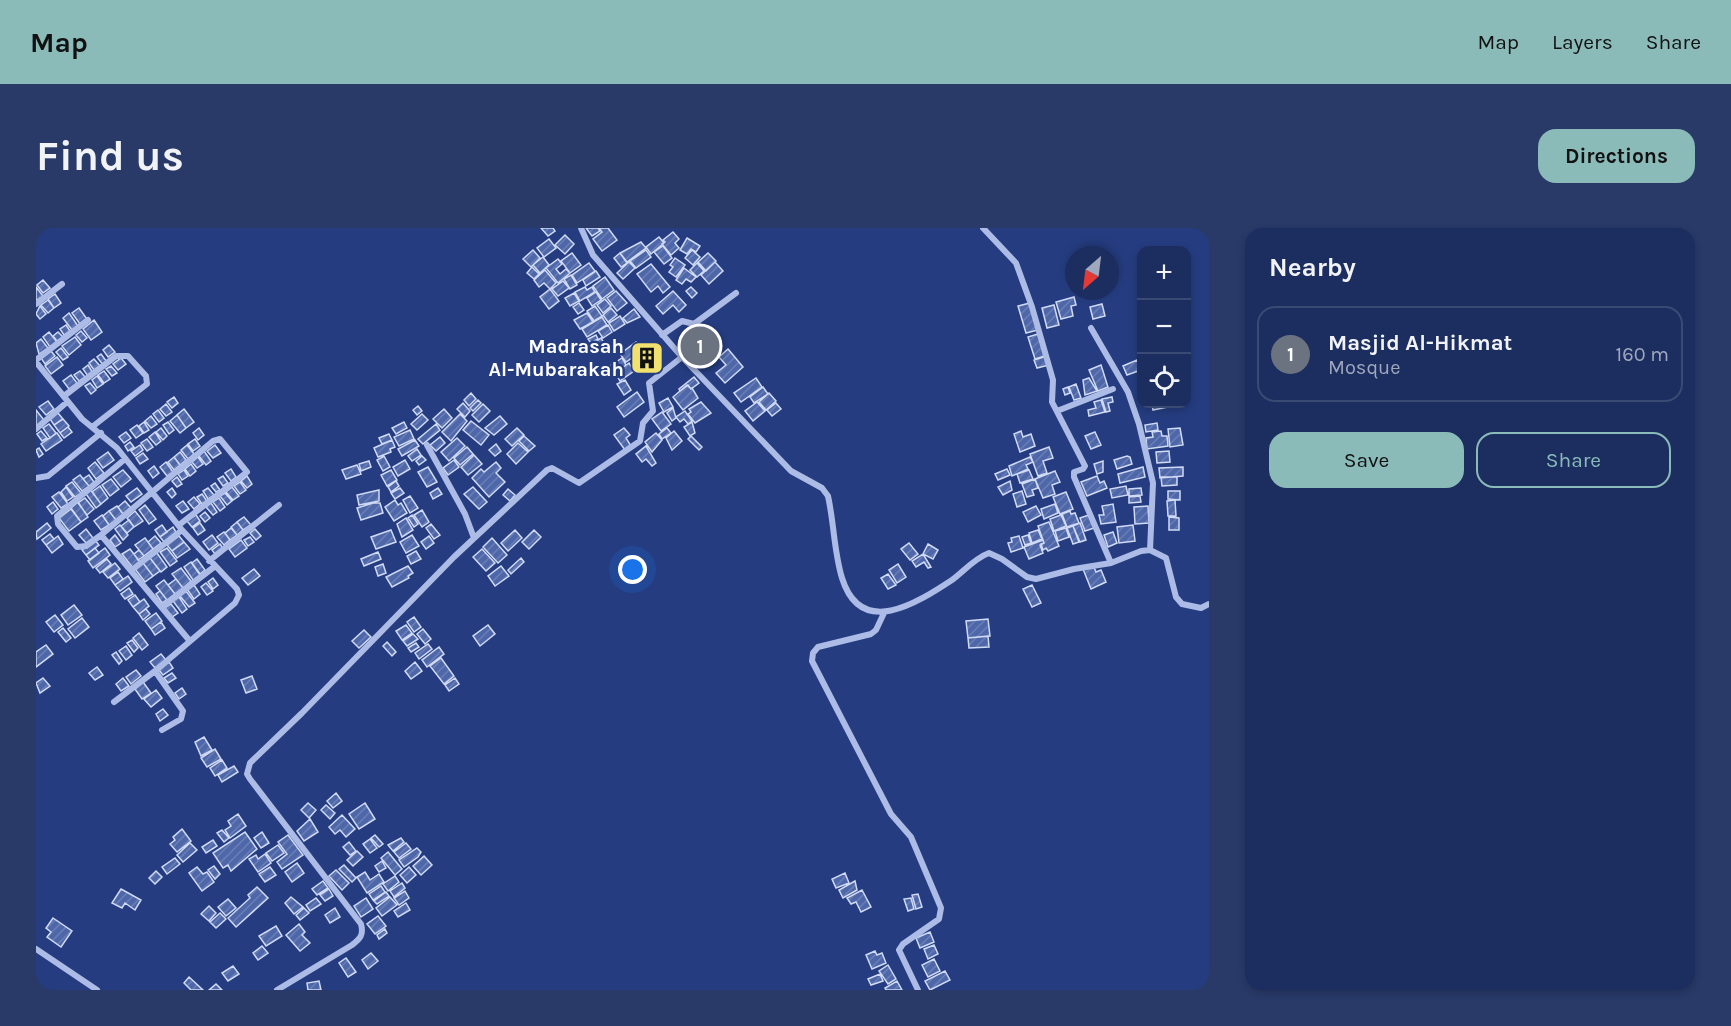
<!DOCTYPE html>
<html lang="en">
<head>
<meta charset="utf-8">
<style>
  :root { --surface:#1c2e60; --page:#293a69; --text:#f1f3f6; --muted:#a0a8bd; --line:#3a4a75; --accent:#8bbbb9 }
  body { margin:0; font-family:Karla,sans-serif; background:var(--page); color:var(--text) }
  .controls { position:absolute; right:18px; top:18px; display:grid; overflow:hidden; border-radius:12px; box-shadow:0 3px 9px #0003 }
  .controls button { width:54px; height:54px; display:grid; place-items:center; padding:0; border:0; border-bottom:2px solid var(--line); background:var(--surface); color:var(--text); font:30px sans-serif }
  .compass { position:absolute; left:1029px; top:18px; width:54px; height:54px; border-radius:50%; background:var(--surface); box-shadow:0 3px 9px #0003; rotate:208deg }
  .you { position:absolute; left:597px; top:342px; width:21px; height:21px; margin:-15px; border:4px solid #fff; border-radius:50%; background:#1a73e8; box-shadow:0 0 0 9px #1a73e833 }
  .badge { display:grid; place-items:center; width:39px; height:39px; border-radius:50%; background:var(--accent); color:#fff; font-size:20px; font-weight:700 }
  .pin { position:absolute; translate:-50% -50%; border:3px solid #fff; box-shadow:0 2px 6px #0006 }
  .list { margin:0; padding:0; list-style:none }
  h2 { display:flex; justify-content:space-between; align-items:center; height:78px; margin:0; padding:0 24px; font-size:26px }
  h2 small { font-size:20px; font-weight:400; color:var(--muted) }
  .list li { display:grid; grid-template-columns:39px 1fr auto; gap:18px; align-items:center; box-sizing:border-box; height:96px; margin:0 12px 12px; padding:0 12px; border:2px solid var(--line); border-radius:18px }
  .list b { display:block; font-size:22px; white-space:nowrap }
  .list p { margin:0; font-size:20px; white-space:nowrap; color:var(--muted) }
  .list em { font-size:20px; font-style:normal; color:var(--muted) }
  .actions { display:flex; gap:12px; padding:18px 24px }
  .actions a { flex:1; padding:14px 0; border:2px solid var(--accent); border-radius:18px; text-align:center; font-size:21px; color:var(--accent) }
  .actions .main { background:var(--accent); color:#111 }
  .icon { flex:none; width:33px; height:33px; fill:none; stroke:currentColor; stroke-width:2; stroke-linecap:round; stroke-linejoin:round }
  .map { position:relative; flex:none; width:1173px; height:762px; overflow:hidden; border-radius:18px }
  header { display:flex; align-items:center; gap:36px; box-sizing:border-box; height:84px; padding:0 30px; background:var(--accent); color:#111 }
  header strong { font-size:28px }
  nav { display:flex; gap:33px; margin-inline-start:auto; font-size:21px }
  .intro { display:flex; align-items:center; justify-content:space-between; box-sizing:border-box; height:144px; padding:0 36px }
  h1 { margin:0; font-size:42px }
  .button { padding:15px 27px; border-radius:18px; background:var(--accent); color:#111; font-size:21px; font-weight:700 }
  main { display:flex; gap:36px; padding:0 36px }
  aside { flex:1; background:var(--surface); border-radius:18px; box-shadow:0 3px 9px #0003 }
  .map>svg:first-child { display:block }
  .building { fill:url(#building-hatch); stroke:#d0daf5; stroke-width:1.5 }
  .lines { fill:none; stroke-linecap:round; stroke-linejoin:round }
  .street { stroke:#adbce6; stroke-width:6 }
  .labels { text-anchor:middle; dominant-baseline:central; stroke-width:5; stroke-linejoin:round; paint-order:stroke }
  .poi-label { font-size:20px; font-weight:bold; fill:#fff; stroke:#253d80; text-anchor:end }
</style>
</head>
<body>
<header>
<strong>Map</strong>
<nav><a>Map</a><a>Layers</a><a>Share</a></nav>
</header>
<div class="intro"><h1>Find us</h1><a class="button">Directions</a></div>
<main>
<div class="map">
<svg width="1173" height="762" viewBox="0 0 1173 762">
  <defs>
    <pattern id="building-hatch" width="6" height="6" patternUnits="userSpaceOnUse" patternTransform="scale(1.5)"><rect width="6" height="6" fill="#4e67a9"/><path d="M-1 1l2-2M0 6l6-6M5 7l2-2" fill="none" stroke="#697eb6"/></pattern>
  </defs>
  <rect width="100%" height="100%" fill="#253d80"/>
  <!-- building -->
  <path class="building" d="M 505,0 L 517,0 L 519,3 L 512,8 Z
    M 550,0 L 562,0 L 564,3 L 556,8 Z
    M 563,0 L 572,0 L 581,12 L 566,23 L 557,11 L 566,4 Z
    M 637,4 L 643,11 L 639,15 L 643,20 L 635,27 L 626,16 L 629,14 L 627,12 Z
    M 529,7 L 538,16 L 529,26 L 519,17 Z
    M 623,9 L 628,15 L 615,26 L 610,19 Z
    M 651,10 L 664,18 L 660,24 L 655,21 L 651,26 L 644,22 Z
    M 513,11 L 520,20 L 508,29 L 501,20 Z
    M 605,14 L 610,20 L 591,34 L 584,25 Z
    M 627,18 L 636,30 L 628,36 L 618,24 Z
    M 497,22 L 504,30 L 495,39 L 487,31 Z
    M 610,22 L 615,29 L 600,40 L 594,33 Z
    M 656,22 L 664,29 L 657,37 L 649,30 Z
    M 536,25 L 545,37 L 534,45 L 525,33 Z
    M 584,25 L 591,35 L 585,39 L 578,30 Z
    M 672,25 L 680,33 L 670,43 L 662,34 Z
    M 507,29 L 513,37 L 504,45 L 497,37 Z
    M 639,30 L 649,37 L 640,49 L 633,44 L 637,39 L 634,37 Z
    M 522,31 L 526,36 L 520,41 L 524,46 L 530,41 L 534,45 L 522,55 L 510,40 Z
    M 593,34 L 599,40 L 587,51 L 581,45 Z
    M 679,34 L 687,43 L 673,56 L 665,47 Z
    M 553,35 L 559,43 L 541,55 L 536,47 Z
    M 661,35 L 668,43 L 661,49 L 654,42 Z
    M 615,36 L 634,59 L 627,65 L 622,58 L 615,64 L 601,46 Z
    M 496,39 L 503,46 L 498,51 L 491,45 Z
    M 648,40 L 660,49 L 655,54 L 650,51 L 646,56 L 640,52 Z
    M 509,42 L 520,55 L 514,61 L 508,55 L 503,59 L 498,52 Z
    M 560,43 L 564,49 L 550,58 L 547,52 Z
    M 535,47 L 541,57 L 534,61 L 528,51 Z
    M 569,49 L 578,62 L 566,71 L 557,58 Z
    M 7,52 L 14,60 L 7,65 L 1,57 Z
    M 527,53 L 533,60 L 522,68 L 516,61 Z
    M 0,59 L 7,68 L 1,72 L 0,71 Z
    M 549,59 L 551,62 L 556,59 L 559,64 L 544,73 L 539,64 Z
    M 655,59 L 661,65 L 656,70 L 650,63 Z
    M 514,61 L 523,73 L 513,81 L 504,69 Z
    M 580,63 L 591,75 L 581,83 L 571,70 Z
    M 637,63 L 650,77 L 643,84 L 637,77 L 627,86 L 620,78 Z
    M 560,64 L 565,72 L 556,78 L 551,70 Z
    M 538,65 L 543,73 L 534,78 L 529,70 Z
    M 19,66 L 25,75 L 18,80 L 12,71 Z
    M 1038,69 L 1040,77 L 1035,78 L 1037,88 L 1025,91 L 1020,74 Z
    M 569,71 L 575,78 L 567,85 L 561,77 Z
    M 12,72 L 18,80 L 12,85 L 5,77 Z
    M 543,75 L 548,82 L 542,86 L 537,79 Z
    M 994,75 L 1002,102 L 990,105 L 982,78 Z
    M 1066,76 L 1069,88 L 1057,91 L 1054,79 Z
    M 1018,77 L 1023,97 L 1011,100 L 1006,80 Z
    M 4,78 L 10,86 L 4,91 L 0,86 Z
    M 559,78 L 566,88 L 558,93 L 551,83 Z
    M 43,80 L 51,91 L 44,96 L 36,85 Z
    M 575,80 L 581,87 L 572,94 L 567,87 Z
    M 598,81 L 604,89 L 591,95 L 587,90 Z
    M 33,85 L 42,98 L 36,102 L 27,90 Z
    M 551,85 L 557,94 L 544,101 L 538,92 Z
    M 584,88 L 589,96 L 578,103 L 573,95 Z
    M 566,89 L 571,97 L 551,109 L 546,101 Z
    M 58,92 L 66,104 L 55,112 L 47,101 Z
    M 30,97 L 34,103 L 28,107 L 24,101 Z
    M 572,97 L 576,104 L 567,110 L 562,103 Z
    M 663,101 L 679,125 L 665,134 L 650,110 Z
    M 45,103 L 51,110 L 46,114 L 40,107 Z
    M 13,104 L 21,114 L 14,119 L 7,109 Z
    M 22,104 L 27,109 L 21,113 L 17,108 Z
    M 1002,106 L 1009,128 L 999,131 L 992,109 Z
    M 560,107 L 562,111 L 555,115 L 552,111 Z
    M 39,109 L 45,117 L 33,127 L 26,118 Z
    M 565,110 L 568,115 L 555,123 L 552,118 Z
    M 5,111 L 12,120 L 3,126 L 0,115 Z
    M 600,114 L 606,123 L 590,134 L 584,126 Z
    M 73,117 L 79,124 L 72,129 L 67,122 Z
    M 614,119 L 622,129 L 607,142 L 599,132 Z
    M 25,120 L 32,129 L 27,132 L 20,124 Z
    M 692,121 L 707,139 L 689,155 L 680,145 L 690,137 L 683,129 Z
    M 15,123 L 19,128 L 9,136 L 5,130 Z
    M 65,126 L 71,134 L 67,137 L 61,129 Z
    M 1011,128 L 1013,137 L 1001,140 L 998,132 Z
    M 21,129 L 27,137 L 15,146 L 9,138 Z
    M 85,130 L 90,136 L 82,142 L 77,136 Z
    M 586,130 L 590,137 L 578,145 L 574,138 Z
    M 58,131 L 64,138 L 58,142 L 53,135 Z
    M 1101,132 L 1105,142 L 1091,147 L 1087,138 Z
    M 593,135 L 598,143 L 584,153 L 579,145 Z
    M 52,137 L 57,145 L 52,148 L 47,141 Z
    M 1065,137 L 1072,159 L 1062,163 L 1053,142 Z
    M 75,138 L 81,145 L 76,148 L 70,141 Z
    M 44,143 L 49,149 L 43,153 L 38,147 Z
    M 68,143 L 74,151 L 68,155 L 62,147 Z
    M 35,147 L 41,155 L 33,161 L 27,153 Z
    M 61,148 L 67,156 L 61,160 L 56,152 Z
    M 658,149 L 663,155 L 655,161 L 652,157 L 644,163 L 643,161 Z
    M 720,150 L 726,159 L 705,174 L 698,165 Z
    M 1053,150 L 1061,163 L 1049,167 L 1047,152 Z
    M 589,152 L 595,162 L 588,167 L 581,156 Z
    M 54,155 L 60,162 L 55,166 L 49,158 Z
    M 1040,156 L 1045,170 L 1038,172 L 1033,159 Z
    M 651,157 L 655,161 L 656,160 L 662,170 L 647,182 L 637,169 Z
    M 727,159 L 732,166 L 718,175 L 714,169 Z
    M 1032,159 L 1034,165 L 1029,167 L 1027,161 Z
    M 601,164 L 608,174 L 588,189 L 581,179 Z
    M 435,165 L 440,171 L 433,178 L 428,172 Z
    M 733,165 L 740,173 L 730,182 L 723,174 Z
    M 138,169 L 142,175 L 136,180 L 131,174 Z
    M 1076,169 L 1077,174 L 1072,175 L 1074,183 L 1070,184 L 1066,171 Z
    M 632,170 L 637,179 L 628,184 L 623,175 Z
    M 442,172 L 445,175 L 437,183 L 434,180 Z
    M 1065,172 L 1069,184 L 1053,188 L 1052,182 L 1060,180 L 1058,174 Z
    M 12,173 L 18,181 L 10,187 L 3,179 Z
    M 665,174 L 675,185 L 659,195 L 652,186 L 655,184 L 653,181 Z
    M 721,174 L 729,183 L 717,193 L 709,183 Z
    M 427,175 L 434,183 L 429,189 L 421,181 Z
    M 740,175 L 745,181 L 736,188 L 731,182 Z
    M 130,176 L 136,184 L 130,188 L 124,181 Z
    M 447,176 L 454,183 L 443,194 L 436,187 Z
    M 1112,176 L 1131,176 L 1132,179 L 1117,182 L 1116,177 Z
    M 382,178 L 386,183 L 381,187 L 377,182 Z
    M 637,180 L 640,190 L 636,193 L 631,185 Z
    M 148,181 L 158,194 L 150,200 L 141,187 Z
    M 408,181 L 416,190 L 406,200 L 397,191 Z
    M 0,182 L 8,192 L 0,198 Z
    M 122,182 L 128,190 L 123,194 L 117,186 Z
    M 649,183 L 656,193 L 652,196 L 648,191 L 644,194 L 640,189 Z
    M 626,184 L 635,196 L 625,203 L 616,191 Z
    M 22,185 L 27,191 L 18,197 L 14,191 Z
    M 386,186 L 392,192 L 381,202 L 375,196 Z
    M 424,186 L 431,193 L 415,213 L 406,204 Z
    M 141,187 L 150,200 L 144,205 L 134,193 Z
    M 115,188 L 121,196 L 115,200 L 109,193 Z
    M 464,188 L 471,196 L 458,207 L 449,200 Z
    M 27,191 L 33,198 L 24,205 L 18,197 Z
    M 435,193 L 453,207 L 445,217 L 427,202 Z
    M 108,194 L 113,202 L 108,205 L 103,198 Z
    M 132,194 L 138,202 L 133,206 L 127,197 Z
    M 368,194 L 371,200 L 360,206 L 356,200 Z
    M 656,194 L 659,205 L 654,208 L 648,199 Z
    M 1121,195 L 1122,202 L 1110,204 L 1109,197 Z
    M 13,196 L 20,205 L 14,210 L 7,200 Z
    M 400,196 L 404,202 L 387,216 L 382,211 Z
    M 101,197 L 107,205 L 100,210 L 94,202 Z
    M 32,199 L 36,204 L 28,210 L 24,205 Z
    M 125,200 L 131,208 L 127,212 L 120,204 Z
    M 163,200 L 168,207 L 162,212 L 157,205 Z
    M 481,200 L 488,207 L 476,218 L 469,211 Z
    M 588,200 L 594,207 L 590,210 L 595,218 L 589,222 L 578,207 Z
    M 631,200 L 635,205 L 626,211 L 623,206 Z
    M 1144,200 L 1147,217 L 1134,219 L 1132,201 Z
    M 374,202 L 378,211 L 363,218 L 358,209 Z
    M 5,203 L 11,210 L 6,213 L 1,206 Z
    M 638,203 L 646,213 L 636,222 L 630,210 Z
    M 985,203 L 987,209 L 995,206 L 999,218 L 984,224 L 978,206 Z
    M 1125,203 L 1126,208 L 1131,208 L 1132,218 L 1111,221 L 1110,210 L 1117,209 L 1116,204 Z
    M 90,204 L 95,210 L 88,215 L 83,209 Z
    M 119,204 L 125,213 L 120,217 L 113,209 Z
    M 1059,204 L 1065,217 L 1055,221 L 1049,208 Z
    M 21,205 L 26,212 L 10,223 L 5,216 Z
    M 620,205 L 626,212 L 616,224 L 609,214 Z
    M 353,206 L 356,212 L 346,216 L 343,210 Z
    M 488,208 L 499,218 L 493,223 L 483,213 Z
    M 655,208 L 666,219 L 663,222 L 652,211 Z
    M 404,209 L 409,215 L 400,223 L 394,217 Z
    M 421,210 L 429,218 L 413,233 L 405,224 Z
    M 111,211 L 117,219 L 111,223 L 105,215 Z
    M 159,211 L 164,218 L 157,223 L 152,216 Z
    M 356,212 L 359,219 L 354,221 L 355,224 L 342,229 L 338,220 Z
    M 379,212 L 383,218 L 366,228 L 362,221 Z
    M 94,214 L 98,219 L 92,223 L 89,218 Z
    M 482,215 L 492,224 L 480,236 L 471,226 Z
    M 460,216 L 465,223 L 459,228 L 453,222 Z
    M 104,217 L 107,222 L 99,228 L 95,223 Z
    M 151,217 L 158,226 L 152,231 L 145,222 Z
    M 179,217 L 185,225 L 177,230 L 171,223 Z
    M 610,218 L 620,235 L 616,238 L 610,231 L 606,234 L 600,226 Z
    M 431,219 L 437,226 L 424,237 L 418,230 Z
    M 1013,219 L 1017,230 L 1007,233 L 1011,245 L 1002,248 L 994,226 Z
    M 3,220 L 7,226 L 3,229 L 0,222 Z
    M 381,221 L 385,227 L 376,233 L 372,228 Z
    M 168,223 L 175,233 L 170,237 L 163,228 Z
    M 1133,223 L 1134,234 L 1121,235 L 1120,224 Z
    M 72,224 L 78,232 L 67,240 L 61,232 Z
    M 144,224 L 150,232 L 144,237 L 138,229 Z
    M 107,225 L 112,231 L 104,236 L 100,230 Z
    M 438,227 L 446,236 L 432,247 L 425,239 Z
    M 348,228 L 354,239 L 347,243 L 341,232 Z
    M 386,228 L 390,232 L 383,237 L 380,233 Z
    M 1091,228 L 1094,229 L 1096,236 L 1081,241 L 1078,232 Z
    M 138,229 L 144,237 L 138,242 L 132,234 Z
    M 162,229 L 167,236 L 161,240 L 156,234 Z
    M 994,229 L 997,234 L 990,237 L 992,241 L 976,248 L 973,238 Z
    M 369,232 L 374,241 L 362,248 L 357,239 Z
    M 418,232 L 423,239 L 412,247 L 407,240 Z
    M 333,233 L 335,239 L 325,243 L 323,236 Z
    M 1067,233 L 1067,244 L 1061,246 L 1058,236 Z
    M 59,234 L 68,245 L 60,251 L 52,240 Z
    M 130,234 L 137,244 L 131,248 L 124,239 Z
    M 460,234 L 465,240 L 460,245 L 469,254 L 453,269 L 436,250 L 445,241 L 448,244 Z
    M 155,236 L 160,243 L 154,248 L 149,241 Z
    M 321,237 L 325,246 L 310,251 L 306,242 Z
    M 118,238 L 123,245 L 117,250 L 112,243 Z
    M 392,239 L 401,254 L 391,259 L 382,244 Z
    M 1107,239 L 1109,249 L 1084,255 L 1082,246 Z
    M 1147,239 L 1147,248 L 1124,250 L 1123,240 Z
    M 195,241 L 200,249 L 195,253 L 189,245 Z
    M 971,241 L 974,247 L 962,252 L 959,246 Z
    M 87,242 L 95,251 L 85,259 L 77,249 Z
    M 148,242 L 152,248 L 146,252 L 142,246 Z
    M 355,242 L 361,252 L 351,258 L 345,247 Z
    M 993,242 L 997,251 L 984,255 L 981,246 Z
    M 1019,243 L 1024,254 L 1016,257 L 1019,266 L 1007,270 L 999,251 Z
    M 44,247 L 53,258 L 46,263 L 37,252 Z
    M 53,247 L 58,254 L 53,258 L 47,251 Z
    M 187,248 L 192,255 L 187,258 L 182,251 Z
    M 211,248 L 216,256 L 211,260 L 205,253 Z
    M 1061,248 L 1064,255 L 1068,253 L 1071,260 L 1051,268 L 1045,254 Z
    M 141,249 L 146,256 L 141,259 L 136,253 Z
    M 1125,249 L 1141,249 L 1141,257 L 1126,258 Z
    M 75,251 L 83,261 L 74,268 L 66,257 Z
    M 999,251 L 1002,260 L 996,262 L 998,267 L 991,269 L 986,256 Z
    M 360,253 L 363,258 L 355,264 L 352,259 Z
    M 974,253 L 976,262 L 967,267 L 962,259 Z
    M 36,254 L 45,265 L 39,269 L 30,258 Z
    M 204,254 L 210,262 L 204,266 L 198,258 Z
    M 179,255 L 184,262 L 180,264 L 175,258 Z
    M 64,258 L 72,270 L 65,276 L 56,264 Z
    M 1090,258 L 1092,267 L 1076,270 L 1074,261 Z
    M 30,259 L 37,269 L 31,273 L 25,264 Z
    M 196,259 L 203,268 L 197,272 L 190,264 Z
    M 437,259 L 451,274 L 443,281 L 428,266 Z
    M 101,260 L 106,266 L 95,274 L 90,268 Z
    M 136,260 L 140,266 L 136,270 L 131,264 Z
    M 172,260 L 178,267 L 172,271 L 167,263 Z
    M 364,260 L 368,265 L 359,271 L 355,265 Z
    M 402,260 L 406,266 L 397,271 L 394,265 Z
    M 1105,260 L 1106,267 L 1093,268 L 1093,261 Z
    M 472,261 L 479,267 L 474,273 L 467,267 Z
    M 55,262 L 65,276 L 60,280 L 50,266 Z
    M 343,262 L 343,273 L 323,277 L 321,267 Z
    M 986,263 L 990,276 L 981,279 L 977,266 Z
    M 1132,263 L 1144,263 L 1144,272 L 1132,271 Z
    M 23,264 L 32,276 L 25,280 L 16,269 Z
    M 1030,264 L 1037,281 L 1024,286 L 1017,269 Z
    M 189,265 L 196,273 L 191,277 L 184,268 Z
    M 166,266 L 171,273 L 166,276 L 161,269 Z
    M 374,268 L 382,280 L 374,285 L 367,272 Z
    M 1104,268 L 1105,274 L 1093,275 L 1093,269 Z
    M 158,269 L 164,276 L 158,281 L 152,274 Z
    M 49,270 L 58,281 L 51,287 L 42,275 Z
    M 183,270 L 189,279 L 184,283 L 177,274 Z
    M 359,272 L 362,277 L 365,275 L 371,285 L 358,293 L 349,279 Z
    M 1139,272 L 1140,288 L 1132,288 L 1131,273 Z
    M 89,273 L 95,280 L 87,286 L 82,279 Z
    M 147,273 L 153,281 L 146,285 L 140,278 Z
    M 17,274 L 22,281 L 16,286 L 11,279 Z
    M 42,274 L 52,289 L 45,294 L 35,280 Z
    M 175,275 L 181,284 L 177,287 L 170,279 Z
    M 337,275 L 344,275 L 347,285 L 325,292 L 321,280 Z
    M 1019,276 L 1022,285 L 1008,291 L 1005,281 Z
    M 1077,276 L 1080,294 L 1065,296 L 1063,287 L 1068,287 L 1066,278 Z
    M 109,277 L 120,291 L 113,296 L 103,282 Z
    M 81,278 L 87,286 L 80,292 L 73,283 Z
    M 1000,278 L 1005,287 L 992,294 L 987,284 Z
    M 1112,278 L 1113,295 L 1099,296 L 1098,279 Z
    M 35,281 L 45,294 L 33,303 L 23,290 Z
    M 386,282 L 393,294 L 386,299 L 378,287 Z
    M 73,283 L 80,292 L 73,297 L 67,288 Z
    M 99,283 L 107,293 L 98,299 L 91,290 Z
    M 1034,283 L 1035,286 L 1039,285 L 1043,295 L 1031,299 L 1026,286 Z
    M 169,284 L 174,290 L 169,294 L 164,288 Z
    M 66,287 L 73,297 L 65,302 L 58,293 Z
    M 160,287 L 164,293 L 156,299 L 151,293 Z
    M 376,287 L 382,296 L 378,299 L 372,290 Z
    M 1025,287 L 1030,298 L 1018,303 L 1014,291 Z
    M 1053,287 L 1058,300 L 1049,303 L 1044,290 Z
    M 208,289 L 215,297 L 207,302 L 201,294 Z
    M 1133,289 L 1143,290 L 1143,302 L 1133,302 Z
    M 370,290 L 377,302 L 366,309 L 361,296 Z
    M 93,292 L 98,299 L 91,305 L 85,298 Z
    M 201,294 L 207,302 L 201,307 L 195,299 Z
    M 1013,294 L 1023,318 L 1012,323 L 1010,320 L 1007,322 L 1005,316 L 1008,315 L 1002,298 Z
    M 11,295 L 15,300 L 1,311 L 0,304 Z
    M 164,295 L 169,302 L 162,307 L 157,300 Z
    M 1044,295 L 1050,312 L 1044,314 L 1037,298 Z
    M 395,296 L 404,307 L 398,311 L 390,300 Z
    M 84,297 L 92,307 L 87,312 L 79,301 Z
    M 126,297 L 131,304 L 124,309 L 119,302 Z
    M 1097,297 L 1099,313 L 1083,315 L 1081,299 Z
    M 1037,298 L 1043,314 L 1037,316 L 1031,300 Z
    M 137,299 L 140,304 L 128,314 L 124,309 Z
    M 195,300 L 201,307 L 194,312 L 189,305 Z
    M 1030,300 L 1033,309 L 1022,313 L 1019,303 Z
    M 50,301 L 57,310 L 50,315 L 43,307 Z
    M 219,301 L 225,308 L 220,312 L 214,305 Z
    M 355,302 L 360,314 L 340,321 L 335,309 Z
    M 479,302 L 486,310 L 472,323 L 465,315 Z
    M 498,302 L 505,309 L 493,321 L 486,314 Z
    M 1002,302 L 1006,311 L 996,315 L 993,305 Z
    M 188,304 L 194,312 L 188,317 L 181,309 Z
    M 1077,304 L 1081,315 L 1072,319 L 1068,307 Z
    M 14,306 L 18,311 L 10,317 L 6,312 Z
    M 79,307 L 85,315 L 79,319 L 74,312 Z
    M 176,307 L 182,315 L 173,322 L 167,314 Z
    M 376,307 L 383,318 L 370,325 L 364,314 Z
    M 992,307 L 995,315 L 989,317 L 986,309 Z
    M 22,308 L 27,316 L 16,325 L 10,317 Z
    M 119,308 L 125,315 L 117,321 L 112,314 Z
    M 143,308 L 148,314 L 136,323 L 131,317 Z
    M 393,308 L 398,315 L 390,321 L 385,314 Z
    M 983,308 L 987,320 L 975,324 L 972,315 L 976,314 L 975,310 Z
    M 214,309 L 218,314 L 212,318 L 208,312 Z
    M 109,310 L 117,321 L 108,328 L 99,317 Z
    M 456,310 L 471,327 L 462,335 L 447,319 Z
    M 59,312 L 63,317 L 50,327 L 46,322 Z
    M 205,312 L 211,320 L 199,329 L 193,321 Z
    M 1007,312 L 1008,315 L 1004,317 L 1007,325 L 993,331 L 988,319 Z
    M 148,314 L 154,321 L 141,330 L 136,323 Z
    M 873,315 L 882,326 L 874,332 L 865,321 Z
    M 184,316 L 187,320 L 179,326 L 176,322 Z
    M 892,316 L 902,322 L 897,331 L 887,326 Z
    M 59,320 L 63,325 L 54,332 L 50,327 Z
    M 69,320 L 74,327 L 57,340 L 52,333 Z
    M 131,320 L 141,333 L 134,338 L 124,324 Z
    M 94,321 L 104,334 L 97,340 L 86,326 Z
    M 446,321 L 459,335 L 450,343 L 437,329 Z
    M 103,322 L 108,328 L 102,332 L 98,326 Z
    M 380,323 L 385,331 L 375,336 L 371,328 Z
    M 342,324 L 345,331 L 328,338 L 325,331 Z
    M 121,325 L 131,339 L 125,344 L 114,330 Z
    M 887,326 L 895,339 L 892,340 L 888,334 L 880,339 L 876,333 Z
    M 114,330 L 124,343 L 117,348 L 107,335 Z
    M 485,330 L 488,334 L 475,346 L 472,342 Z
    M 71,331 L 75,336 L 64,345 L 60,340 Z
    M 161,331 L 169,342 L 164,346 L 156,335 Z
    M 155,334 L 164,347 L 157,352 L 148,339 Z
    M 79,335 L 84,341 L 72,350 L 67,344 Z
    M 107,335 L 117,348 L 109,354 L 99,341 Z
    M 347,336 L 350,345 L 342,348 L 339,339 Z
    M 862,336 L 870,349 L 861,355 L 853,342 Z
    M 1057,337 L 1060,344 L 1065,342 L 1070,354 L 1055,361 L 1047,341 Z
    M 372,338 L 377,345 L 372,348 L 373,350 L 356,359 L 350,349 Z
    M 465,338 L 473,348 L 459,358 L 452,348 Z
    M 145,340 L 155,353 L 147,360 L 136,346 Z
    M 218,341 L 224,348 L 212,357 L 206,350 Z
    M 82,344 L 87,351 L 79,357 L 74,350 Z
    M 852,346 L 860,357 L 852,361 L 845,350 Z
    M 92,348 L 96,354 L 84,363 L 79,357 Z
    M 177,350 L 182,357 L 177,361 L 172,354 Z
    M 140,351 L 147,360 L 139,366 L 132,357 Z
    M 128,352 L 139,366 L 131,372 L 120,358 Z
    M 170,355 L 177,363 L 171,367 L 165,359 Z
    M 158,357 L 164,366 L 158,371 L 151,361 Z
    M 996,357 L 1005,375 L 996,379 L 987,361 Z
    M 93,360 L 97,366 L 89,371 L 85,366 Z
    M 124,363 L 131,372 L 126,375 L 120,366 Z
    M 150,363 L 159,375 L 153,379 L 144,368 Z
    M 99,367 L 104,374 L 97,379 L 92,372 Z
    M 143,369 L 151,381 L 146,385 L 137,373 Z
    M 108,371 L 113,378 L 103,386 L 97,379 Z
    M 135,376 L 142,385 L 136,389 L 129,380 Z
    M 38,377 L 46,387 L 32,397 L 25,387 Z
    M 110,381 L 114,386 L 107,392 L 103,386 Z
    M 120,385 L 126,393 L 115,401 L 109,393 Z
    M 19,387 L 27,397 L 18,404 L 10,394 Z
    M 378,389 L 385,399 L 378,404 L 371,394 Z
    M 46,390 L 53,399 L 39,410 L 32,401 Z
    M 952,391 L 954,408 L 932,410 L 930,393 Z
    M 125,394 L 129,400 L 119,407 L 115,401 Z
    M 370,397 L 376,405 L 366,412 L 360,403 Z
    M 452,397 L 459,406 L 444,418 L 437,408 Z
    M 27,400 L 35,410 L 30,414 L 22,404 Z
    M 387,401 L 395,411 L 389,416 L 381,406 Z
    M 328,402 L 335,409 L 323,420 L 316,413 Z
    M 103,405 L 112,417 L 106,422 L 97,410 Z
    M 377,406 L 382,411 L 371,418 L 367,413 Z
    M 952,408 L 953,419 L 933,420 L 932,410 Z
    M 96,412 L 102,420 L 98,424 L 91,415 Z
    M 351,414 L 360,424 L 356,428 L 347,418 Z
    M 380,415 L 383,419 L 375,424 L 372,420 Z
    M 392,416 L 396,421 L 383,431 L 379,425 Z
    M 10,417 L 17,426 L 0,439 L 0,424 Z
    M 90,418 L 96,427 L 90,432 L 83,423 Z
    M 403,419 L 408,426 L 391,439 L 386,432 Z
    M 80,424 L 86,433 L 83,436 L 76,427 Z
    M 125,426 L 130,432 L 119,440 L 114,434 Z
    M 405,430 L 418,448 L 408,456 L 394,438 Z
    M 133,434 L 137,440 L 127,447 L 123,442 Z
    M 379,434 L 386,443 L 375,451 L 369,443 Z
    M 61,439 L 67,447 L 59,452 L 53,445 Z
    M 100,442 L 105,448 L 95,456 L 90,449 Z
    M 136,445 L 140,450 L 132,455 L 128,450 Z
    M 216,448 L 221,461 L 210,465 L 205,452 Z
    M 7,450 L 14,458 L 4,465 L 0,455 Z
    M 87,450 L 93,458 L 85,463 L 80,456 Z
    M 419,450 L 423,456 L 413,463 L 409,457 Z
    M 107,454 L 115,465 L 106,471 L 99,461 Z
    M 146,460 L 150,466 L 143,471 L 139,465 Z
    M 120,462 L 126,470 L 115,479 L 108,471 Z
    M 127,481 L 132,487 L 124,493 L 120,486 Z
    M 168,509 L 176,522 L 165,528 L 159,514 Z
    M 179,521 L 185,531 L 171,539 L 165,530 Z
    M 186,532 L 191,540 L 179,548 L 174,540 Z
    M 198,538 L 202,544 L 186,554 L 182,547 Z
    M 300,565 L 306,573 L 297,580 L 291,573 Z
    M 272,575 L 280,582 L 273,590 L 265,582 Z
    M 329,575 L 339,591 L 323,601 L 313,586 Z
    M 290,577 L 299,585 L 294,591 L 285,582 Z
    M 202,586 L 210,598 L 194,610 L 189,602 L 195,598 L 192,593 Z
    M 306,587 L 319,601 L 310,609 L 304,602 L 299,606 L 293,599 Z
    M 274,591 L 282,604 L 268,613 L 261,603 Z
    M 146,601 L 155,613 L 141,624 L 134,616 L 139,612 L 137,609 Z
    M 186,602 L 193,610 L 188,614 L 181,605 Z
    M 209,604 L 221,621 L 195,643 L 192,637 L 187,640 L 177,625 Z
    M 226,604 L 233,615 L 225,620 L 218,610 Z
    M 252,607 L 267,627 L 246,641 L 241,634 L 251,626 L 242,614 Z
    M 339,607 L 347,616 L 343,619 L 335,610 Z
    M 365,610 L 368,614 L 357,623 L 352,617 Z
    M 334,611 L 341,620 L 334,625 L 327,616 Z
    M 177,612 L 181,618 L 170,625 L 166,619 Z
    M 313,614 L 320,623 L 314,627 L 307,619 Z
    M 154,615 L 161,622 L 147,634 L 141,627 Z
    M 370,615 L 375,621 L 363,630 L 358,624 Z
    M 242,617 L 248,625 L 236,633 L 230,625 Z
    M 381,620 L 385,624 L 382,629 L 368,639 L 363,632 Z
    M 321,623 L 327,629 L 317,638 L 311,632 Z
    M 352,624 L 366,641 L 359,647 L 345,630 Z
    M 229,626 L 235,635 L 222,644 L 213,631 L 220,627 L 222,631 Z
    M 388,628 L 396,637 L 385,647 L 377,638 Z
    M 139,630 L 144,636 L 131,646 L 126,639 Z
    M 346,633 L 350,640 L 343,644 L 339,638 Z
    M 261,635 L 268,645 L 256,654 L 249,644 Z
    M 308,637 L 320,650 L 316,654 L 303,641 Z
    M 178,638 L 184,646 L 179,651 L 172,642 Z
    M 161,639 L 167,646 L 171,644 L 178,654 L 166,663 L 153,645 Z
    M 234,639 L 240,647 L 229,654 L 223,646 Z
    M 373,639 L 380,647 L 371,655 L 364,647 Z
    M 300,642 L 313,655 L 306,662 L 293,648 Z
    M 120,643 L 126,649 L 119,656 L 113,650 Z
    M 329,644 L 334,652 L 343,646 L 348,654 L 331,665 L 321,649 Z
    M 809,645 L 813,655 L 800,660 L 796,651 Z
    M 359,648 L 363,654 L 352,663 L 347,656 Z
    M 287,653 L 292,660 L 281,667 L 276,661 Z
    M 819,653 L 821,662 L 807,670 L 803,662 Z
    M 366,655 L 369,660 L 358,669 L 354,663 Z
    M 345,658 L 349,664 L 337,672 L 333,666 Z
    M 221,659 L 232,670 L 200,699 L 192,690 L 214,670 L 212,667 Z
    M 85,661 L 105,672 L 99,682 L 89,675 L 86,680 L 76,675 Z
    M 293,661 L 297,668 L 289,673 L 284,667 Z
    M 826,662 L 835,679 L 825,684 L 820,674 L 815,676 L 811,670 Z
    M 369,663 L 373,670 L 363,677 L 358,670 Z
    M 350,664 L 353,668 L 341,676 L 338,673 Z
    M 882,666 L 886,679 L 880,681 L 876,667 Z
    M 255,669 L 267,679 L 258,686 L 249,675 Z
    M 354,669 L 361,677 L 346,688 L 340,680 Z
    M 280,670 L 285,676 L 274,683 L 270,677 Z
    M 330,670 L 337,681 L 325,689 L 318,678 Z
    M 875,670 L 878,681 L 872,683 L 868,671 Z
    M 192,671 L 200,680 L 190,688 L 182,679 Z
    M 370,675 L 374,682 L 362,689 L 358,683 Z
    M 173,678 L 180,685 L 173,693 L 165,686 Z
    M 268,680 L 273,685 L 264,692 L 260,687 Z
    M 299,680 L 304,689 L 294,695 L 289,687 Z
    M 184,685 L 190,691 L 180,700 L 174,694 Z
    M 342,688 L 350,698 L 339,706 L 331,696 Z
    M 17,690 L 36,703 L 25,719 L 11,709 L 15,704 L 10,700 Z
    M 263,696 L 269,704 L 266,707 L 274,715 L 264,723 L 250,707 Z
    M 240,698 L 246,708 L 230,718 L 223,708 Z
    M 349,701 L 351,705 L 343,711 L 341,707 Z
    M 894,704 L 898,714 L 884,720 L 880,710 Z
    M 898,717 L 902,726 L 892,731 L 888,721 Z
    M 226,718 L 232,725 L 222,732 L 217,725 Z
    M 839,723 L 841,727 L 846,725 L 850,735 L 836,741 L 830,727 Z
    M 335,725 L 342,733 L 332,741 L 326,732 Z
    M 310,730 L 320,744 L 312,749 L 303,735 Z
    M 898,731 L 904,743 L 892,749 L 886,737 Z
    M 852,737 L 860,751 L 852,756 L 843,743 Z
    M 197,738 L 203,746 L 192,753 L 186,745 Z
    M 909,743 L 914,752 L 894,762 L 889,753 Z
    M 844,746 L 847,753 L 835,757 L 832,751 Z
    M 153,749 L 167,762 L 155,762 L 148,755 Z
    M 283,753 L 285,762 L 272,762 L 271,755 Z
    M 861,753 L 866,762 L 850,762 L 849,760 Z
    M 180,756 L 186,762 L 173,762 Z"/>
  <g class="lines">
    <!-- street -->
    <path class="street" d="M 545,0 L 557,27 L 646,129 L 755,243 L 786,260 L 792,268 C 798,295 798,324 806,350 C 825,411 881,375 916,352 C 928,343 939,330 953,325 L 966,331 L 991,349 L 1000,351 L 1038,341 L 1075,335 L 1105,323 L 1114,322 L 1130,330 L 1140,369 L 1146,376 L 1165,380 L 1173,376
      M 947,0 L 980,35 L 996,79 L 1017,152 L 1016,174 L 1049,238 L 1047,241 L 1038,244 L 1038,249 L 1075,335
      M 0,76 L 26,56
      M 1055,100 L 1092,164 L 1103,196 L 1117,255 L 1114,322
      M 626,107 L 646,93 L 658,96 L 700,65
      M 0,132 L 52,92
      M 0,134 L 46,191 L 81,220 L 146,302 L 201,361 L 203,367 L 199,375 L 119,443 L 147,483 L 145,491 L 126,502
      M 28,168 L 80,128 L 92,128 L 110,148 L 111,156 L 56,199
      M 1021,183 L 1077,161
      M 0,201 L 31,174
      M 391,217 L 429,286 L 438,310
      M 0,250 L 12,248 L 65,205
      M 143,297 L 211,244 L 184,211 L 177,213 L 65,307 L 153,412
      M 65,307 L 50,318 L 41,319 L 22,296 L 21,288 L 89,231
      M 173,333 L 243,277
      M 96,342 L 146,302
      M 126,379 L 178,339
      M 848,385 L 840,402 L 835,406 L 782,419 L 777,425 L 776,433 L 855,586 L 875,609 L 905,680 L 903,691 L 867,716 L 863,722 L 882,762
      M 78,474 L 119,443
      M 0,721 L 61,762
      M 241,762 L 316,717 C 324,711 328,707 325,696 L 214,551 L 211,546 L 214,535 L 266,485 L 418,329 L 511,242 L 516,240 L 543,255 L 604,213 L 607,195 L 617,183 L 613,155 L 646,129"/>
  </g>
  <!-- icons -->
  <defs>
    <symbol id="building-square" viewBox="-11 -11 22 22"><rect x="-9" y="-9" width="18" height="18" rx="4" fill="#f0e171" stroke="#253d80"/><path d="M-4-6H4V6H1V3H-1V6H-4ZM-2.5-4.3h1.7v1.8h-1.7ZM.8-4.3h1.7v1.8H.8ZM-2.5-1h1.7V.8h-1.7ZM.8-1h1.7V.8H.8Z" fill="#111"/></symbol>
  </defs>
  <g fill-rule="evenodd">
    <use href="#building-square" x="592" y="111" width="38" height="38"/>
  </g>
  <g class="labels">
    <!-- poi labels -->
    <g class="poi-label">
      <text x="588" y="118">Madrasah<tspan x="588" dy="23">Al-Mubarakah</tspan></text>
    </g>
  </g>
</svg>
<div class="controls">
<button>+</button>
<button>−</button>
<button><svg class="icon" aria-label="locate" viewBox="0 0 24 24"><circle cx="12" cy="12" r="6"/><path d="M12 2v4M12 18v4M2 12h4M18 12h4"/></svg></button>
</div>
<svg class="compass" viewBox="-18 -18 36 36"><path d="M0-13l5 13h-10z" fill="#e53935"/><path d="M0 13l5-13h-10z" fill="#a0a8bd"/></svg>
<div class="you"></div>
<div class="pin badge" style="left:664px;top:118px;background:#6b7280">1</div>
</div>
<aside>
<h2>Nearby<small></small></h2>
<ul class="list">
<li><span class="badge" style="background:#6b7280">1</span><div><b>Masjid Al-Hikmat</b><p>Mosque</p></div><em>160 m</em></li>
</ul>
<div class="actions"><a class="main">Save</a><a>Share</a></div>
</aside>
</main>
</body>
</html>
